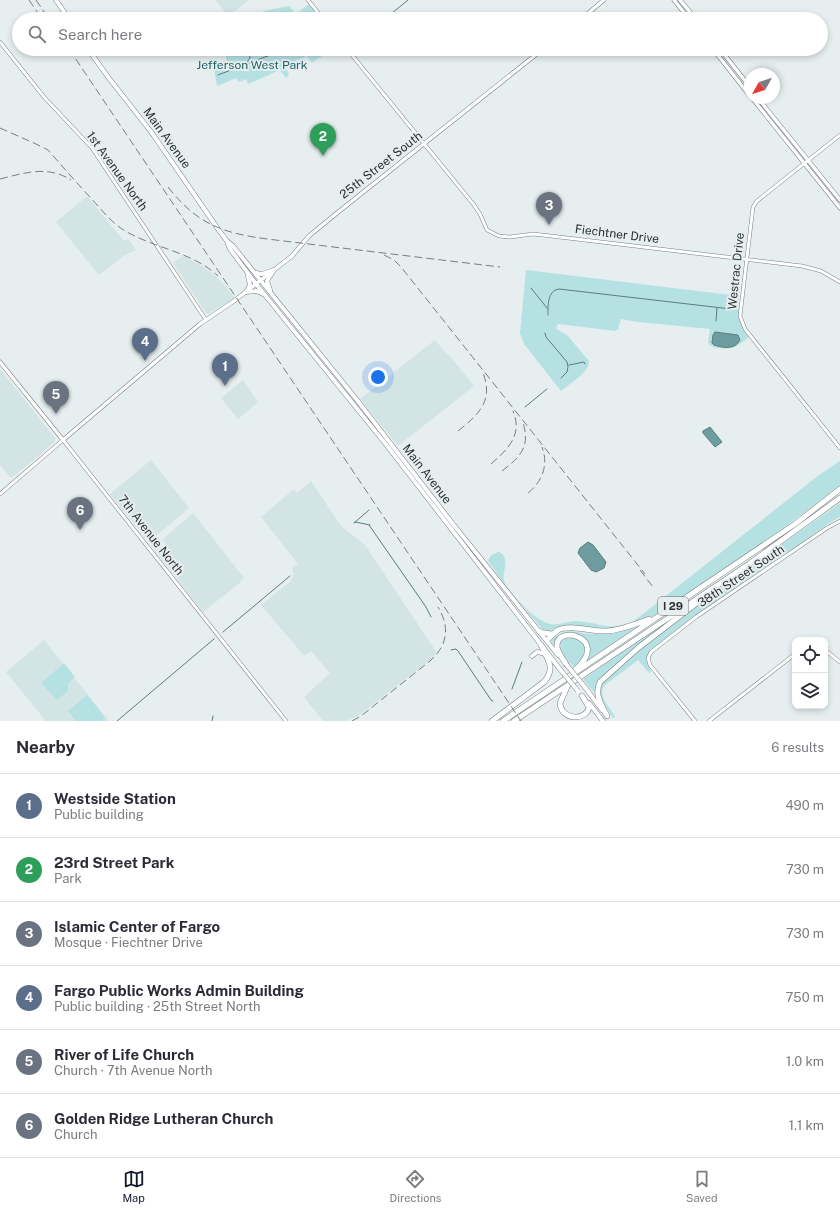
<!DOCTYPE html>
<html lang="en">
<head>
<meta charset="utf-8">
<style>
  :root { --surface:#fff; --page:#f2f2f3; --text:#2b2b33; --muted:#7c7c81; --line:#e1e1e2; --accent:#111827 }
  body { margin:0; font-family:"Public Sans",sans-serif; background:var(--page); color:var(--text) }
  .controls { position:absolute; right:12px; bottom:12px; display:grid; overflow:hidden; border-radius:8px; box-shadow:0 2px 6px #0003 }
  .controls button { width:36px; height:36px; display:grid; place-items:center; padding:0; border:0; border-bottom:1px solid var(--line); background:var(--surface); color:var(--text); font:20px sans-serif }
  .compass { position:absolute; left:744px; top:68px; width:36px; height:36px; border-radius:50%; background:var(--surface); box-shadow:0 2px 6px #0003; rotate:231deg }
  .you { position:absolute; left:378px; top:377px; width:14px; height:14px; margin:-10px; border:3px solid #fff; border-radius:50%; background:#1a73e8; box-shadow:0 0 0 6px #1a73e833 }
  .badge { display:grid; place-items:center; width:26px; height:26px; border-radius:50%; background:var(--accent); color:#fff; font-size:13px; font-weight:700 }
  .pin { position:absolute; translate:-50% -33px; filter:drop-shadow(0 1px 2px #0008) }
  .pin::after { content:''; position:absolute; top:21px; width:14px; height:12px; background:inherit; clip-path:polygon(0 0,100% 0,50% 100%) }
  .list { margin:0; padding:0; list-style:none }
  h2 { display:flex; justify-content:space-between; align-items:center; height:52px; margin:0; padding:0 16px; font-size:17px }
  h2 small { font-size:13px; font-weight:400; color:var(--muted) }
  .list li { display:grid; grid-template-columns:26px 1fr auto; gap:12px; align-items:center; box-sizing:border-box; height:64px; padding:0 16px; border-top:1px solid var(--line) }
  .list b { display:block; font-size:15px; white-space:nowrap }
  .list p { margin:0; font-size:13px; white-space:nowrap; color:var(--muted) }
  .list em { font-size:13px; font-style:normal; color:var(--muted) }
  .icon { flex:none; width:22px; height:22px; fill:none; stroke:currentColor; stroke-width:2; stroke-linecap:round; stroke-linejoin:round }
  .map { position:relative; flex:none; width:840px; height:721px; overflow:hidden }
  .search { position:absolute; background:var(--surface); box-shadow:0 2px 6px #0003; left:12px; right:12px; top:12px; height:44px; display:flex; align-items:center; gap:10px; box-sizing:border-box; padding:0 14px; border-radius:22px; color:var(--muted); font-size:15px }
  .sheet { height:436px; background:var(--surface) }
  nav { display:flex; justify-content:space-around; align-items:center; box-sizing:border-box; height:56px; border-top:1px solid var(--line); background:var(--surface); font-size:11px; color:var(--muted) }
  nav a { display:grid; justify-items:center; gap:2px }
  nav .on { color:var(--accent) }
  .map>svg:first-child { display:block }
  .built { fill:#d3e4e5 }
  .green { fill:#b6e1e3 }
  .water { fill:#6e9d9f; stroke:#5b7d7e }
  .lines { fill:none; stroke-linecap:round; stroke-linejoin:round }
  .stream { stroke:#5b7d7e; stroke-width:1 }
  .tertiary-casing { stroke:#777e7f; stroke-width:4 }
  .secondary-casing { stroke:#777e7f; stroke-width:4.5 }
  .primary-casing { stroke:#777e7f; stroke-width:5 }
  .motorway-casing { stroke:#777e7f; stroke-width:6 }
  .tertiary { stroke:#fff; stroke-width:3 }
  .secondary { stroke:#fff; stroke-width:3.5 }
  .primary { stroke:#fff; stroke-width:4 }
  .motorway { stroke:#fff; stroke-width:5 }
  .rail { stroke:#797e7e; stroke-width:1; stroke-dasharray:8 4; stroke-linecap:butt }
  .primary-bridge-casing { stroke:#777e7f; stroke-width:5; stroke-linecap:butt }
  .primary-bridge { stroke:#fff; stroke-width:4 }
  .labels { text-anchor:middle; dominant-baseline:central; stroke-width:4; stroke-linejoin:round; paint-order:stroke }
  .shield { fill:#e6eeef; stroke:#656a6a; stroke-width:1 }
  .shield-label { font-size:11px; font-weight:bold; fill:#2e3131 }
  .park-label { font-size:12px; fill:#226366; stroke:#e6eeef }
  .street-label { font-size:12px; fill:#2e3131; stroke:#e6eeef }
</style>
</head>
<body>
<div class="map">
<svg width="840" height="721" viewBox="0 0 840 721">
  <rect width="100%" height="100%" fill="#e6eeef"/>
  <!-- built -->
  <path class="built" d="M 215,0 L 249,0 L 229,16 Z
    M 87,196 L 124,241 L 128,239 L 136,250 L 125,255 L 99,275 L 56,222 Z
    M 183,256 L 204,267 L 218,278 L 235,298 L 208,314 L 206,313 L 173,263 Z
    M 435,340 L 445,352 L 450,356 L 474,386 L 398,446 L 360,399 Z
    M 0,369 L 56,439 L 54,442 L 39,456 L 11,478 L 0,465 Z
    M 243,380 L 258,402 L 238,419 L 221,398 Z
    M 151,460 L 189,508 L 149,542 L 110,494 Z
    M 311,481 L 341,526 L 365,545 L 437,653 L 430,660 L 358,716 L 346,721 L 323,721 L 304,697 L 330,673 L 311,651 L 304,656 L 261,605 L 290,582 L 294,575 L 292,568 L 298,564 L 261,517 L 294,489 L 297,493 Z
    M 193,513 L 244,578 L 241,581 L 241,582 L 203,612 L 156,552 L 166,543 L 163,539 Z
    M 44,640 L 109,721 L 46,721 L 6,672 Z"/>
  <!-- green -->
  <path class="green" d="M 309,4 L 321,19 L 265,19 L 263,11 L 289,6 L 296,14 Z
    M 224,49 L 332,49 L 312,63 L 307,56 L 285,65 L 289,75 L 286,78 L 280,70 L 248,84 L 246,79 L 239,82 L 236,78 L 217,86 L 214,69 L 228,65 Z
    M 526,270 L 739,296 C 737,312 739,324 749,337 C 737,346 735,350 720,348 C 714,348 712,347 708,343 L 710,329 L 638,322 L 621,319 L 618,329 L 615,331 L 558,324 L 556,329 L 567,335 L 589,361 C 590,372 569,384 561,391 L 524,344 L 520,333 Z
    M 840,461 L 840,485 L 835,489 C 790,524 743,557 696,588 C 678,599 660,614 641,621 C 630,626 618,629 606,629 C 584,629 570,620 549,632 L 543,630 L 509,590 L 488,561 C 489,556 494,553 499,552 C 511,558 502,570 504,580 C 506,588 514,597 520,602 C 527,610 539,621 550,624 C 558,626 568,621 577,621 C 598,622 614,633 634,621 L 819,475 Z
    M 840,503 L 840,517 L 829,523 L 777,561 L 687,622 L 651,650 C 644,658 648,664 651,672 L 649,673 L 638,660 L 604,686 C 598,698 610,706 615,717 L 613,718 L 602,702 L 599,693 L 601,684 L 630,657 L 692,608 Z
    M 672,618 L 602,677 L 596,695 L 583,679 Z
    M 638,626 L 587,661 L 587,644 L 567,634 L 556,646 L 550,640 C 570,624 577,635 598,634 C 612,633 625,629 638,626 Z
    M 568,637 L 580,639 C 590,653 584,657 575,669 L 562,654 L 559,644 L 560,641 Z
    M 64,663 L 75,677 L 68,683 L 68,691 L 57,700 L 41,683 Z
    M 87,695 L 104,716 L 103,721 L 76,721 L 68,711 Z"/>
  <!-- water -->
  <path class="water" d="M 715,332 L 738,335 L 740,340 C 735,350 723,348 714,345 L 712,343 L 713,335 Z
    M 710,427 L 722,442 L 715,447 L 703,433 L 703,431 Z
    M 588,542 L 593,545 L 606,562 L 604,568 L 596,572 L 591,570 L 578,553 L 580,548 Z"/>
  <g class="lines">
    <!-- stream -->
    <path class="stream" d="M 375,15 L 386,18 L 408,0
      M 245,65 L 250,58 L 249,49
      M 218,75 L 286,49
      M 531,288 L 547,308
      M 548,315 C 548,306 547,291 559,289 L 731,309
      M 716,321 L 717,308
      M 545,333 L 546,337 L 567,362 L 568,367 L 567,372 L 561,378
      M 569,365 L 584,362 L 585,364
      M 525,407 L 547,389
      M 355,522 L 370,525
      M 354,523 L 369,510
      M 369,525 L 426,607 L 431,617
      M 223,632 L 290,576
      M 451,650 L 456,649 L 458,651 L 491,700 L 493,701
      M 512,689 L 522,662
      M 117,721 L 214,639
      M 212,721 L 213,716"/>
    <defs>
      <path id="tertiary" d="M 308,0 L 323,19
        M 0,42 L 44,97 L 92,148 L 206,320
        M 347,49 L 474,205 L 480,214 L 487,230 L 499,236 L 510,237 L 533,234 L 551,236 L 802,266 L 821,271 L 840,282
        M 840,135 L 757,201 L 753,207 L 740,316 L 745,329 L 840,448
        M 0,494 L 63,440 L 286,721
        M 825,650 L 840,662
        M 695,721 L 650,665 L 648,658 L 651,652 L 696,617 L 827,528 L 840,521
        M 709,721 L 795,654"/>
      <path id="secondary" d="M 674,0 L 689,19
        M 680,0 L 696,19
        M 581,19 L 604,0
        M 713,49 L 750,96
        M 720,49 L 750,87
        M 752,98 L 840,208
        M 758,98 L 840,200
        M 0,362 L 63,440 L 200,324 L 234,301 L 292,256 L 309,236 L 337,213 L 543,49"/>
      <path id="primary" d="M 56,0 L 69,19
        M 88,49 L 108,77 L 152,133 L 218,229 L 227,241 L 233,246 L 357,400 L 453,524 L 558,655
        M 227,241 L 230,249 L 256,284 L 384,442 L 559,668
        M 256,273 L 262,274 L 274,270
        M 270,290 L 267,281 L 274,270
        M 246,292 L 257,291 L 263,294
        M 246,292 L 250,285 L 248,276
        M 532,656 L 537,652 L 546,654
        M 584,686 L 602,710
        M 589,703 L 603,721"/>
      <path id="motorway" d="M 539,631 L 544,633 L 552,634
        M 547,640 C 551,637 553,633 558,630 C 570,624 593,632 607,631 C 622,630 636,624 649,619
        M 566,664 C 563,659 558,653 557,647 C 555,623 612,638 575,670
        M 567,687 L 560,703 C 561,721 587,721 589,707 L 582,696
        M 607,716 C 601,704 594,694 600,682 L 638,648 L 711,592
        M 492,721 L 544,682 C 556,667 548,661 541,645
        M 503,721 L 795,524 L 840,489
        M 514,721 L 749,564 L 840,498"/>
    </defs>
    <!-- tertiary casing -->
    <use href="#tertiary" class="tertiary-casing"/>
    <!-- secondary casing -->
    <use href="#secondary" class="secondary-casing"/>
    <!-- primary casing -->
    <use href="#primary" class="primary-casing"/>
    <!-- motorway casing -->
    <use href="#motorway" class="motorway-casing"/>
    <!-- tertiary -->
    <use href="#tertiary" class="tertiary"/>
    <!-- secondary -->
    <use href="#secondary" class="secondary"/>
    <!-- primary -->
    <use href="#primary" class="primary"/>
    <!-- motorway -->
    <use href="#motorway" class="motorway"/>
    <!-- rail -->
    <path class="rail" d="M 29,0 L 42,19
      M 36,0 L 49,19
      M 69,49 L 521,721
      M 0,128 L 36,144 L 48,150 C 62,166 75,181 89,196 C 101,209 112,224 127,232 C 155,248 194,253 218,276
      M 0,179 C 24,173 48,165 71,180
      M 168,187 C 197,224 222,233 267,239 L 500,267
      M 384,255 L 394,260 L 401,267 L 645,574
      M 458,431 C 478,415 494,401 483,373
      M 491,464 C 508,449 523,435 513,411
      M 502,471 C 519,458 531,447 523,423
      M 528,493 C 542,482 549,465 542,447
      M 640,570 L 653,587
      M 352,721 L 361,716 L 430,661 C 448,645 450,627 438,607"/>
    <defs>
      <path id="primary-bridge" d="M 566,664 L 584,686
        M 559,668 L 578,691"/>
    </defs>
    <!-- primary-bridge casing -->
    <use href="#primary-bridge" class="primary-bridge-casing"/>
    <!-- primary-bridge -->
    <use href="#primary-bridge" class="primary-bridge"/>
  </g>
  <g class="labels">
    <!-- shield labels -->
    <rect class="shield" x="658" y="597" width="30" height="18" rx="3"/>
    <g class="shield-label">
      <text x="673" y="606">I 29</text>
    </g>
    <!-- park labels -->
    <g class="park-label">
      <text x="252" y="65">Jefferson West Park</text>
    </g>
    <!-- street labels -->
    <g class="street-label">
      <text transform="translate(167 138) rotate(54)">Main Avenue</text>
      <text transform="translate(381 165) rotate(-38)">25th Street South</text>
      <text transform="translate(117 171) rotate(54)">1st Avenue North</text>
      <text transform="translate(617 234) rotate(7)">Fiechtner Drive</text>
      <text transform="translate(736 271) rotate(-84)">Westrac Drive</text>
      <text transform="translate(427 474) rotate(52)">Main Avenue</text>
      <text transform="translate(151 535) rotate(52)">7th Avenue North</text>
      <text transform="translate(741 576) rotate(-34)">38th Street South</text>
    </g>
  </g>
</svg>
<div class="controls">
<button><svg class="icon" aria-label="locate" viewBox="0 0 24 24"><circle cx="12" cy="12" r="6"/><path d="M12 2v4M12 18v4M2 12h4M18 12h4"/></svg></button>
<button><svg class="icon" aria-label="layers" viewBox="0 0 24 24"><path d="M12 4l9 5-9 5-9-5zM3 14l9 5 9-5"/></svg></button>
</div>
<svg class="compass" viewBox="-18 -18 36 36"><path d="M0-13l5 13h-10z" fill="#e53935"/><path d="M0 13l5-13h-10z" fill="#7c7c81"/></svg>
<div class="you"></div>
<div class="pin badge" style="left:225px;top:386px;background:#5c6f8a">1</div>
<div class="pin badge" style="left:323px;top:156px;background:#2e9e5b">2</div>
<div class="pin badge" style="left:549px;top:225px;background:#6b7280">3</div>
<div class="pin badge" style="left:145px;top:361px;background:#5c6f8a">4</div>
<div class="pin badge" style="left:56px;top:414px;background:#6b7280">5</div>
<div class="pin badge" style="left:80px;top:530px;background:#6b7280">6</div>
<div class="search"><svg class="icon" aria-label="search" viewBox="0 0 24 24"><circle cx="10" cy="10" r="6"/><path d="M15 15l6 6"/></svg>Search here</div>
</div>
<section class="sheet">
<h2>Nearby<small>6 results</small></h2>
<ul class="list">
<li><span class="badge" style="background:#5c6f8a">1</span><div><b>Westside Station</b><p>Public building</p></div><em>490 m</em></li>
<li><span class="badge" style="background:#2e9e5b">2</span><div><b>23rd Street Park</b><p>Park</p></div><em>730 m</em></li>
<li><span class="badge" style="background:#6b7280">3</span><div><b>Islamic Center of Fargo</b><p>Mosque · Fiechtner Drive</p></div><em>730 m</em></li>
<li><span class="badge" style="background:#5c6f8a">4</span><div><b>Fargo Public Works Admin Building</b><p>Public building · 25th Street North</p></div><em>750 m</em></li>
<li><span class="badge" style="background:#6b7280">5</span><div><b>River of Life Church</b><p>Church · 7th Avenue North</p></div><em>1.0 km</em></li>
<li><span class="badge" style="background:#6b7280">6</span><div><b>Golden Ridge Lutheran Church</b><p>Church</p></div><em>1.1 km</em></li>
</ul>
</section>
<nav>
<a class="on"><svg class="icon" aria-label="map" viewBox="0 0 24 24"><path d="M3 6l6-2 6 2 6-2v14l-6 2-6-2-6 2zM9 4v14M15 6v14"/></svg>Map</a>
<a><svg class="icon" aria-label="directions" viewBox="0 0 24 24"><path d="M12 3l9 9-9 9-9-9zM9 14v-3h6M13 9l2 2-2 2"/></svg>Directions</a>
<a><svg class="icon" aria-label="saved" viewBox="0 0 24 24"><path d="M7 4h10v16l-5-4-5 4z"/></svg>Saved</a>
</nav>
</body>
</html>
